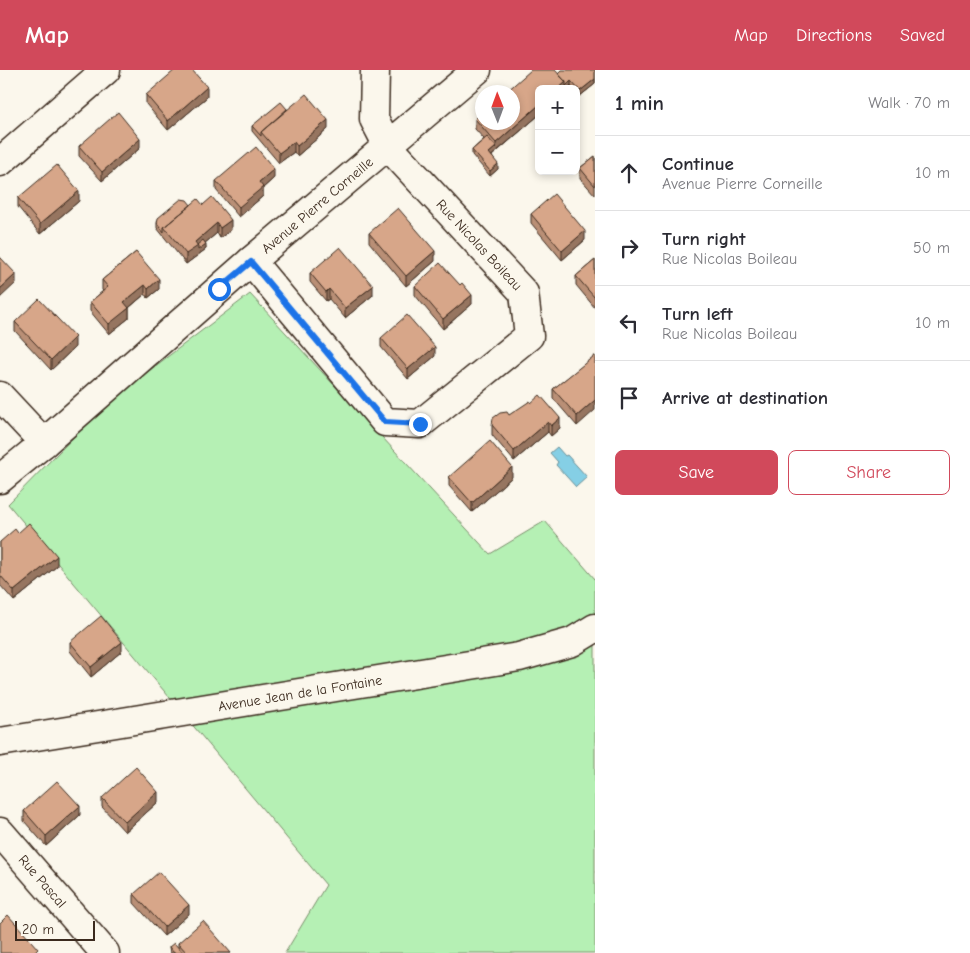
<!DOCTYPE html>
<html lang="en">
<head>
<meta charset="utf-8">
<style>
  :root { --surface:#fff; --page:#f2f2f3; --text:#2b2b33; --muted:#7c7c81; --line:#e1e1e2; --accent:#d1495b }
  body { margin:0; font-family:"Comic Neue",sans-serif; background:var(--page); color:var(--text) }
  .controls { position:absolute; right:15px; top:15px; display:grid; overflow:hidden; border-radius:8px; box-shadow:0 2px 8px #0003 }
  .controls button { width:45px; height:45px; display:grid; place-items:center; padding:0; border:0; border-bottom:1px solid var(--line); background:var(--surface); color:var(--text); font:25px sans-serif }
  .compass { position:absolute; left:475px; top:15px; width:45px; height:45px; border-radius:50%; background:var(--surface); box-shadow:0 2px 8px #0003; rotate:359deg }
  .scale { position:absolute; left:15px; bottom:12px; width:80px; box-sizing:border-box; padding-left:5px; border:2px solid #3b2a1e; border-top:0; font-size:14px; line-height:18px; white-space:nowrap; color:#3b2a1e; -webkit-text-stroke:4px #fbf7ec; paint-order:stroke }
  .stop { position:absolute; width:15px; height:15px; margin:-11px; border:4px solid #1a73e8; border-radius:50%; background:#fff }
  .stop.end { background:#1a73e8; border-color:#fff; box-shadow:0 1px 5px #0008 }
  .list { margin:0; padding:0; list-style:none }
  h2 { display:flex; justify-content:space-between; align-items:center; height:65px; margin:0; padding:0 20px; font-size:21px }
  h2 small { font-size:16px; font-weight:400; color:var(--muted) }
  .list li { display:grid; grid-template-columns:32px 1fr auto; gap:15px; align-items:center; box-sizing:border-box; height:75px; padding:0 20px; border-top:1px solid var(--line) }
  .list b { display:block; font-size:19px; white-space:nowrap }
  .list p { margin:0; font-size:16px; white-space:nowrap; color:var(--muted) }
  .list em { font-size:16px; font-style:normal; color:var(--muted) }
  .actions { display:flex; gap:10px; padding:15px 20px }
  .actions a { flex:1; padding:11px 0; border:1px solid var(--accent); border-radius:8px; text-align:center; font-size:18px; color:var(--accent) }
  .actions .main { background:var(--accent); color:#fff }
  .icon { flex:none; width:28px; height:28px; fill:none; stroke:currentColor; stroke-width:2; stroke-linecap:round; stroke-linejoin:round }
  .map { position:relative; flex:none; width:595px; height:883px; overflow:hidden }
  header { display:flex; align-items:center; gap:30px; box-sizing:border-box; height:70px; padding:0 25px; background:var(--accent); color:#fff }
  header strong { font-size:24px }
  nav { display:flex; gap:28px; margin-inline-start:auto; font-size:18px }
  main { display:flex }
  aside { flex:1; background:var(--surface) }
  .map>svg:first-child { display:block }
  .green { fill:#b5f0b4; stroke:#788d69 }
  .water { fill:#85cfe5; stroke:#678d95 }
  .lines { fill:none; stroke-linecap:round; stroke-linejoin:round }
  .street-casing { stroke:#3b2a1e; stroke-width:31 }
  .street { stroke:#fbf7ec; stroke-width:28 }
  .wall { fill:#b98f76; stroke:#3b2a1e }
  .shaded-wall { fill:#967460; stroke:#3b2a1e }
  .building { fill:#d7a689; stroke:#3b2a1e }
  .route { stroke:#1a73e8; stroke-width:6 }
  .labels { text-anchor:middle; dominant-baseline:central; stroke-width:4.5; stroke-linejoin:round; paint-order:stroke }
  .street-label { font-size:14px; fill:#3b2a1e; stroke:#fbf7ec }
</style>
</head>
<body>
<header>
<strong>Map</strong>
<nav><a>Map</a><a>Directions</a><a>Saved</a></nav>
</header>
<main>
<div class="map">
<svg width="595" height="883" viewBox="0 0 595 883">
  <rect width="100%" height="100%" fill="#fbf7ec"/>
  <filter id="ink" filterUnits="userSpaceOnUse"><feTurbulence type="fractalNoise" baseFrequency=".02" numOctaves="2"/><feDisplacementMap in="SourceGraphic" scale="10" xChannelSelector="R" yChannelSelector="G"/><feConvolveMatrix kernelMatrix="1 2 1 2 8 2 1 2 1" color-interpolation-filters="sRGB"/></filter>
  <g filter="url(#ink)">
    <!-- green -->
    <path class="green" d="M 250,224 L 490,484 L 545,451 L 595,509 L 595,883 L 285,883 L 326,815 L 8,434 L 108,332 Z"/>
    <!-- water -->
    <path class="water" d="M 557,377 L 565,386 L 567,385 L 587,407 L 576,417 L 556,395 L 558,392 L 550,383 Z"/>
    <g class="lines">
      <defs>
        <g id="street">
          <path d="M 0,92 L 106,0"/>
          <path d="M 251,191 L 385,352 L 420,354 L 529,266 L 524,223 L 388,76 L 374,49 L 375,0"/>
          <path d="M 0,326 L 44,373"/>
          <path id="s1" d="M 0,409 L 44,373 L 251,191 L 477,0"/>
          <path id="s2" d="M 0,672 L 519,587 L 572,572 L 595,558"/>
          <path id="s3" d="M 0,762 L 105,883"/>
        </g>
      </defs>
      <!-- street casing -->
      <use href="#street" class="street-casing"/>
      <!-- street -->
      <use href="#street" class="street"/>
    </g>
    <!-- wall -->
    <path class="wall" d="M 595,1 L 595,14 L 580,26 L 576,22 L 576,19 L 573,19 L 571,16 L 569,19 L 539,19 L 539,45 L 492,86 L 498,99 L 490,106 L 472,85 L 472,80 L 484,69 L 475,59 L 475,49 L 558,4 Z
      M 146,25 L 207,27 L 168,60 L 146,34 Z
      M 287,39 L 328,59 L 297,86 L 294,82 L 279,93 L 252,61 L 252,56 Z
      M 79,76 L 140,78 L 102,111 L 79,86 Z
      M 595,86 L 595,125 L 580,108 L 580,98 Z
      M 274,108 L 263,118 L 263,126 L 239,147 L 216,120 L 216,111 Z
      M 18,128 L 79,131 L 40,164 L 18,137 Z
      M 191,135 L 203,135 L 231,160 L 220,168 L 217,163 L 205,173 L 206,179 L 186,194 L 157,158 L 157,153 Z
      M 531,144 L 585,170 L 562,190 L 531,153 Z
      M 369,163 L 435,191 L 406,216 L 369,172 Z
      M 136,182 L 159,219 L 148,228 L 145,224 L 129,238 L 129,248 L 109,264 L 90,241 L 90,232 L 103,221 L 102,220 L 102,210 Z
      M 595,190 L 595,238 L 576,215 L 576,206 Z
      M 310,203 L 373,225 L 345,248 L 329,229 L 326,231 L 310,212 Z
      M 460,215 L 472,234 L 443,259 L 415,225 L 415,216 Z
      M 15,252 L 75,277 L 51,300 L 15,261 Z
      M 381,268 L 435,286 L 408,309 L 381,277 Z
      M 595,286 L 577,356 L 553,328 L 553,319 Z
      M 531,333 L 560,358 L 551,366 L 548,362 L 514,391 L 492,365 L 492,355 Z
      M 449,407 L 512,407 L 472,442 L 449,416 Z
      M 18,463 L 57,496 L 14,531 L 0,515 L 0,472 Z
      M 70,572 L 122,581 L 91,607 L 70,581 Z
      M 102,728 L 158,732 L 125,762 L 102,737 Z
      M 24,741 L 80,745 L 46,776 L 24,751 Z
      M 134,824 L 189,844 L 164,866 L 134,833 Z
      M 178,873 L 231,883 L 170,883 L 169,877 L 178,878 Z"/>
    <!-- shaded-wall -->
    <path class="shaded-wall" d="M 595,9 L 595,14 L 580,26 L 580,21 Z
      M 571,11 L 571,16 L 569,19 L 558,19 L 566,12 Z
      M 207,17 L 207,27 L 168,60 L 168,51 Z
      M 539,35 L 539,45 L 489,88 L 489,83 L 496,77 L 496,73 Z
      M 328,50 L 328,59 L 297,86 L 297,76 Z
      M 140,69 L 140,78 L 102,111 L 102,102 Z
      M 294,72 L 294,82 L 279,93 L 279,83 Z
      M 498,94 L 498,99 L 490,106 L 490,101 Z
      M 274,99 L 274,108 L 263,118 L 263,126 L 239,147 L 239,137 L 259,112 Z
      M 79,121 L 79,131 L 40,164 L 40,154 Z
      M 231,150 L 231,160 L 220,168 L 220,158 Z
      M 217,153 L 217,163 L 198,179 L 206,174 L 206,179 L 186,194 L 186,184 L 195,172 Z
      M 585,161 L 585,170 L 562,190 L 562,181 Z
      M 435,181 L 435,191 L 406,216 L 406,206 Z
      M 16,204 L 16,213 L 0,228 L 0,219 Z
      M 159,209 L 159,219 L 148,228 L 148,219 Z
      M 145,215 L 145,224 L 125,241 L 129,238 L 129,248 L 109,264 L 109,254 L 124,232 Z
      M 373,216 L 373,225 L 345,248 L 345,238 Z
      M 329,219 L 329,229 L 326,231 L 326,222 Z
      M 472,225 L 472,234 L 443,259 L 443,249 Z
      M 75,267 L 75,277 L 51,300 L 51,290 Z
      M 435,277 L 435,286 L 408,309 L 408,299 Z
      M 595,330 L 595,340 L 577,356 L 577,346 Z
      M 560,348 L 560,358 L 551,366 L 551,356 Z
      M 548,352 L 548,362 L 514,391 L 514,381 Z
      M 512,397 L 512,407 L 472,442 L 472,433 Z
      M 57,486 L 57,496 L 14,531 L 14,521 Z
      M 122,572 L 122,581 L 91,607 L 91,597 Z
      M 158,722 L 158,732 L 125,762 L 125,752 Z
      M 80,736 L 80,745 L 46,776 L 46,766 Z
      M 189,835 L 189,844 L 164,866 L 164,857 Z"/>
    <!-- building -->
    <path class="building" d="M 175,0 L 192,0 L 207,17 L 168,51 L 146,25 Z
      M 531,0 L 555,0 L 566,12 L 558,19 L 539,19 L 539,35 L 496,73 L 475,49 L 482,43 L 482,52 L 512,52 L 512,22 L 506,22 Z
      M 562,0 L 595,0 L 595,9 L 580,21 L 571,11 L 566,16 L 566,12 L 558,4 Z
      M 306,24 L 328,50 L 297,76 L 294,72 L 279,83 L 261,62 Z
      M 281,32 L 287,39 L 261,62 L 261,66 L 252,56 Z
      M 118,42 L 140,69 L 102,102 L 79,76 Z
      M 487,67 L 496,77 L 489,83 L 498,94 L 490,101 L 472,80 Z
      M 256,77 L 274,99 L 259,112 L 263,117 L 239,137 L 216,111 Z
      M 595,86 L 595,116 L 580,98 Z
      M 57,95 L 79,121 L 40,154 L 18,128 Z
      M 554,124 L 585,161 L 562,181 L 531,144 Z
      M 212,127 L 231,150 L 220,158 L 217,153 L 195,172 L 198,176 L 186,184 L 164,157 L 198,129 L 203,135 Z
      M 181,129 L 187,130 L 191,135 L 164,157 L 164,162 L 157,153 L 158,148 Z
      M 398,138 L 435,181 L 406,206 L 369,163 Z
      M 203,170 L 206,174 L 198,180 L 198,176 L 197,175 Z
      M 340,177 L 373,216 L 345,238 L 329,219 L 326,222 L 310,203 Z
      M 136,182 L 159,209 L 148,219 L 145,215 L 124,232 L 129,238 L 109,254 L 90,232 L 108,217 L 102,210 Z
      M 0,187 L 16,204 L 0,219 Z
      M 595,190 L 595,228 L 576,206 Z
      M 440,193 L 460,215 L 462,213 L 472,225 L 443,249 L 415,216 Z
      M 39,229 L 75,267 L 51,290 L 15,252 Z
      M 407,245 L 435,277 L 408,299 L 381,268 Z
      M 594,286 L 595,286 L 595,330 L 577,346 L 553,319 Z
      M 540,325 L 560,348 L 551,356 L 548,352 L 514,381 L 492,355 L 493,348 L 500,343 L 507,342 L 509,345 L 530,331 L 531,333 Z
      M 490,371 L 512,397 L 472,433 L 449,407 Z
      M 29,453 L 57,486 L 14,521 L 0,505 L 0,472 L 15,459 L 18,463 Z
      M 101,546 L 122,572 L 91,597 L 70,572 Z
      M 136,697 L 158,722 L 125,752 L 102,728 Z
      M 57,711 L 80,736 L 46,766 L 24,741 Z
      M 159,802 L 189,835 L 164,857 L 134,824 Z
      M 8,845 L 38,879 L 34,883 L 0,883 L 0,853 Z
      M 203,851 L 231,883 L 187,883 L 178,873 Z
      M 174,873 L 183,883 L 174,883 L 169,877 Z"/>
  </g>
  <g class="lines" filter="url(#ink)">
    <!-- route -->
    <path class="route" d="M 219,219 L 251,192 L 385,352 L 420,354"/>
  </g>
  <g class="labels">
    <!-- street labels -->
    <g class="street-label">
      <text stroke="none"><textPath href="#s1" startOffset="419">Avenue Pierre Corneille</textPath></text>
      <text transform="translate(479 175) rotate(47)">Rue Nicolas Boileau</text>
      <text stroke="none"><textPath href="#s2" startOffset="304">Avenue Jean de la Fontaine</textPath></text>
      <text stroke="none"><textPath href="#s3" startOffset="65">Rue Pascal</textPath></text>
    </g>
  </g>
</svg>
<div class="controls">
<button>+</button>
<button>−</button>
</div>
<svg class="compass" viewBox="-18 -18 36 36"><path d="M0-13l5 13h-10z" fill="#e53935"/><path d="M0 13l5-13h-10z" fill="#7c7c81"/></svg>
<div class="scale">20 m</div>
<div class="stop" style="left:219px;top:219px"></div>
<div class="stop end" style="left:420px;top:354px"></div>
</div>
<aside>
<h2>1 min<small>Walk · 70 m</small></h2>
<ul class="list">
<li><svg class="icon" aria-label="ahead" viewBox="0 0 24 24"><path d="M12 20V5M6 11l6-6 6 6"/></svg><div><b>Continue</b><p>Avenue Pierre Corneille</p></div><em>10 m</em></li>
<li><svg class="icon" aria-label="right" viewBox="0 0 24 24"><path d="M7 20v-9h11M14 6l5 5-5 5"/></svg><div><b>Turn right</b><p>Rue Nicolas Boileau</p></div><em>50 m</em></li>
<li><svg class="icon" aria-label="left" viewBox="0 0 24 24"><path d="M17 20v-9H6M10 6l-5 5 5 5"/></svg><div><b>Turn left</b><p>Rue Nicolas Boileau</p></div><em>10 m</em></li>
<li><svg class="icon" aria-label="arrive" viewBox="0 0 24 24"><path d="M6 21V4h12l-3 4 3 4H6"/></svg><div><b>Arrive at destination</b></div></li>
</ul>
<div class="actions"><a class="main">Save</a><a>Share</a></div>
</aside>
</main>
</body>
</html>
